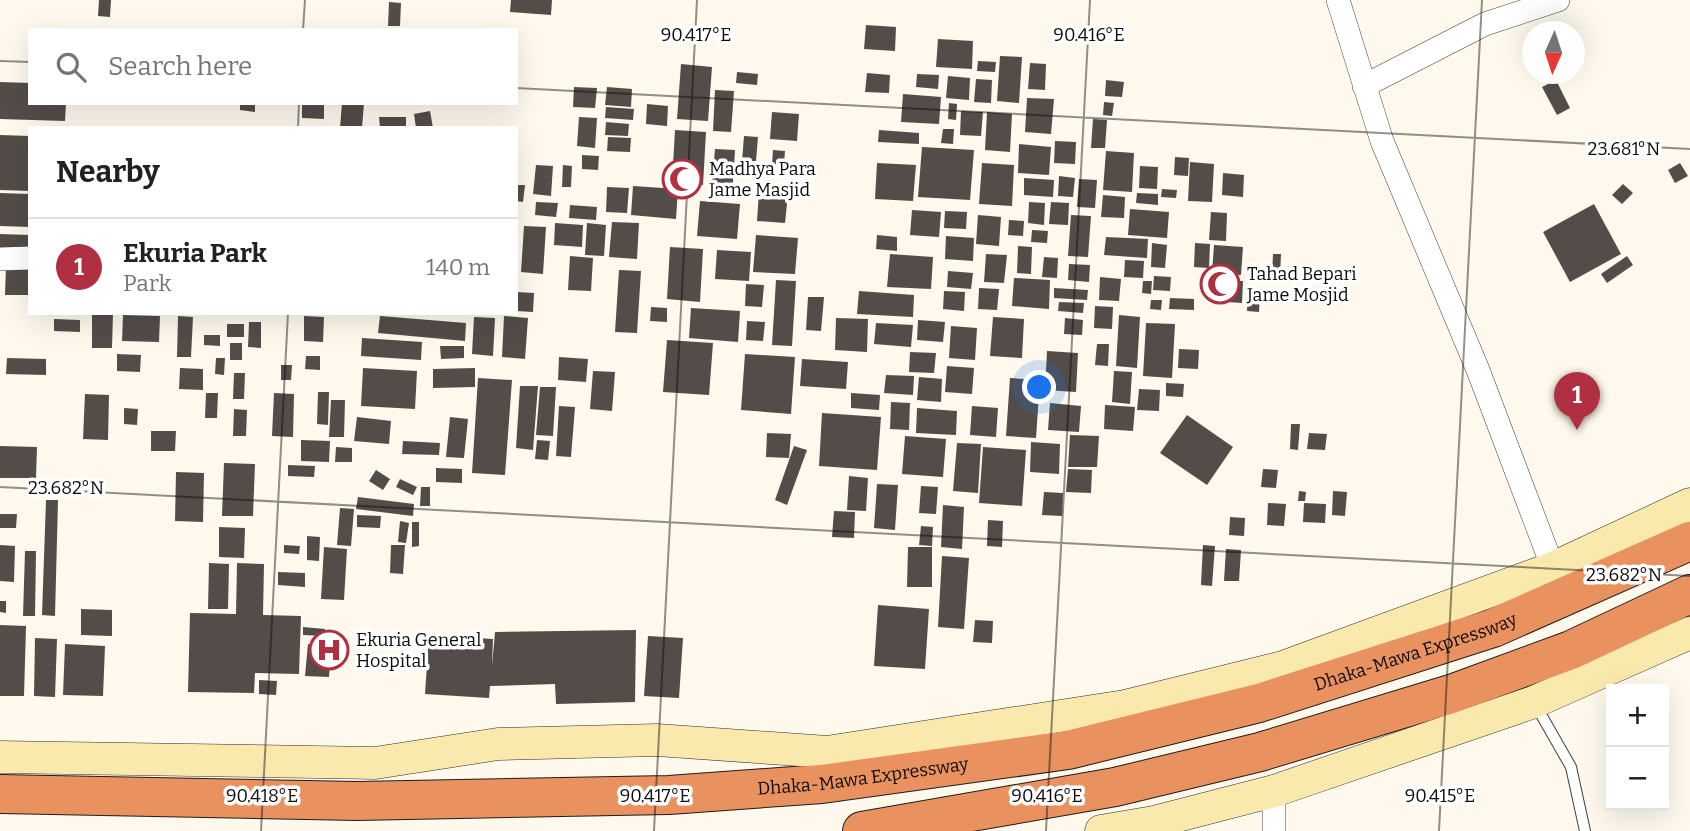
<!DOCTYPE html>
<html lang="en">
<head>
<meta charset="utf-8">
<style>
  :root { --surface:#fff; --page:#f2f2f2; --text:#202124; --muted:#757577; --line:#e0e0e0; --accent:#b02f41 }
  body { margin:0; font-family:Bitter,serif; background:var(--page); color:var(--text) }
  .controls { position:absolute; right:21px; bottom:21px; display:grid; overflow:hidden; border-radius:0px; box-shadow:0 7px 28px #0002 }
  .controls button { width:63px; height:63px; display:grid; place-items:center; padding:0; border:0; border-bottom:2px solid var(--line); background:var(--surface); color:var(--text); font:35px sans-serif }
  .compass { position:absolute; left:1522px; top:21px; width:63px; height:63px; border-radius:50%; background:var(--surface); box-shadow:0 7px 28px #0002; rotate:183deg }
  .you { position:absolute; left:1040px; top:388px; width:24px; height:24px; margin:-18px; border:5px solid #fff; border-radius:50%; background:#1a73e8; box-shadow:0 0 0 10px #1a73e833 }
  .badge { display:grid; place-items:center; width:46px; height:46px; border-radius:50%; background:var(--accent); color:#fff; font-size:23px; font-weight:700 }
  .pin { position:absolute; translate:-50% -58px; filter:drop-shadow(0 2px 4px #0008) }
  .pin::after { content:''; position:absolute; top:37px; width:24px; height:21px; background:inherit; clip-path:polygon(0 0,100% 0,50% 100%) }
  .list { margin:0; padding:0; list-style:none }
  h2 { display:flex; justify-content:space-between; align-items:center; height:91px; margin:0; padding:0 28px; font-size:30px }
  h2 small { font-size:23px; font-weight:400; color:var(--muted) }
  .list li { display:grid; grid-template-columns:46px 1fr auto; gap:21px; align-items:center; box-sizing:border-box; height:98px; padding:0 28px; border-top:2px solid var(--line) }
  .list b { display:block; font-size:26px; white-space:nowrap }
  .list p { margin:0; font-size:23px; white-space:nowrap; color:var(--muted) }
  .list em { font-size:23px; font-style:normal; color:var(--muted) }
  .icon { flex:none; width:38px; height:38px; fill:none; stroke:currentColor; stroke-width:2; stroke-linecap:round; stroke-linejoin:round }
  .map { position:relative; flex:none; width:1690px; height:831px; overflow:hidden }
  .search { position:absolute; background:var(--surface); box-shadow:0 7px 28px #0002; left:28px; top:28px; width:490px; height:77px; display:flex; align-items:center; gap:18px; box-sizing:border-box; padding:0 24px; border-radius:0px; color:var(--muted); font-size:26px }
  .panel { position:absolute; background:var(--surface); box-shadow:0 7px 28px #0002; left:28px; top:126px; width:490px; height:189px; border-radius:0px }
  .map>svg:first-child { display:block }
  .building { fill:#544c49 }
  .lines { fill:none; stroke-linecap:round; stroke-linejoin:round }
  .lane-casing { stroke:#3f3f3f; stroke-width:12 }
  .street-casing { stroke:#3f3f3f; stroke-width:24 }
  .secondary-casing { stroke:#2e2e2e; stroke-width:33 }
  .highway-casing { stroke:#1d1d1d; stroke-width:40 }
  .lane { stroke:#fff; stroke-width:10 }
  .street { stroke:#fff; stroke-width:23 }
  .secondary { stroke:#f9e9ac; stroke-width:32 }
  .highway { stroke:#e9925f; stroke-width:38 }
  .ticks { fill:none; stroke:#0c0c0c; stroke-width:2; stroke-opacity:0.45 }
  .labels { text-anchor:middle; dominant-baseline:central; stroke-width:7; stroke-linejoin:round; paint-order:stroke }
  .poi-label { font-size:18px; fill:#0c0c0c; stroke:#fff; text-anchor:start }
  .street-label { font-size:18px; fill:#0c0c0c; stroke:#fff }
  .ticks-label { font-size:18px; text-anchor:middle; fill:#0c0c0c; stroke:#fff; stroke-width:7; stroke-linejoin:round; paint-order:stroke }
</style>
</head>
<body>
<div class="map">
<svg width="1690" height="831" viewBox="0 0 1690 831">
  <rect width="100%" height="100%" fill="#fef9ec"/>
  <!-- building -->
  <path class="building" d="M 99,0 L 111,0 L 110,17 L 98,16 Z
    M 511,0 L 552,0 L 551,15 L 510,12 Z
    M 389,2 L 401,3 L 400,26 L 388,26 Z
    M 866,25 L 896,27 L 895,51 L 864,49 Z
    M 938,39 L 973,41 L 972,69 L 936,67 Z
    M 1000,56 L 1022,57 L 1019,103 L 997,101 Z
    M 978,61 L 996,62 L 995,72 L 977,71 Z
    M 1030,63 L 1046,64 L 1045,90 L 1028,89 Z
    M 681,64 L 712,67 L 708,121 L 677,119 Z
    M 737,72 L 758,74 L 757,85 L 736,83 Z
    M 867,73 L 890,75 L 889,93 L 865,92 Z
    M 917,74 L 939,75 L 938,89 L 916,87 Z
    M 948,76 L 970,78 L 969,100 L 946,98 Z
    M 976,79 L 992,80 L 991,103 L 974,102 Z
    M 1106,80 L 1124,82 L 1122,97 L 1105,96 Z
    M 1556,80 L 1570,108 L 1557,115 L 1542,87 Z
    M 0,82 L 30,83 L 30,103 L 66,103 L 65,121 L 0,119 Z
    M 574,87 L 597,88 L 595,108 L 573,107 Z
    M 607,87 L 632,89 L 631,107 L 605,105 Z
    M 715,90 L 734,91 L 731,132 L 713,131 Z
    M 903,94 L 941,97 L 939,124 L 901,122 Z
    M 1027,98 L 1054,99 L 1051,134 L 1025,132 Z
    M 1104,102 L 1114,103 L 1112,116 L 1103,115 Z
    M 240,103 L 255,103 L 255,112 L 240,110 Z
    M 302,103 L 324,103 L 324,119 L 302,118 Z
    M 342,103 L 364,103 L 362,128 L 340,128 Z
    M 949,103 L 957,104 L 956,120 L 948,119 Z
    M 647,104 L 668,106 L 667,126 L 646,124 Z
    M 606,107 L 634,109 L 633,120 L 605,118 Z
    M 430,111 L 433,128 L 416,128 L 414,114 Z
    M 961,111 L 983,112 L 981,136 L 960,135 Z
    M 772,112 L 799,114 L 797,141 L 770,139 Z
    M 987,112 L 1012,114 L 1010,152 L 985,150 Z
    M 379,117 L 406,117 L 406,128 L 380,128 Z
    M 579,117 L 597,118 L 595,148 L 577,146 Z
    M 1093,119 L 1107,120 L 1105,148 L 1091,148 Z
    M 606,122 L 629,124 L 628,136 L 605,135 Z
    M 943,129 L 954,129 L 953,144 L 941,143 Z
    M 675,130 L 706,132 L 703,185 L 672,182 Z
    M 879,130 L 919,133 L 919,144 L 878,142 Z
    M 0,135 L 30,136 L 30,191 L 0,190 Z
    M 744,136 L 758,137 L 756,161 L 742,161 Z
    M 608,137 L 631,138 L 630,152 L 607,151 Z
    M 1055,141 L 1076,142 L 1075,164 L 1054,163 Z
    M 1019,144 L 1051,147 L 1049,175 L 1018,173 Z
    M 922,147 L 974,150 L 970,200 L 918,197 Z
    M 715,149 L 735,150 L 732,198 L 711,196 Z
    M 773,150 L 785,151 L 784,165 L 772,164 Z
    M 1106,151 L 1134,153 L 1132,192 L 1103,190 Z
    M 582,155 L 599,156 L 598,170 L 582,169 Z
    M 1175,157 L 1189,158 L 1188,176 L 1174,175 Z
    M 1190,162 L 1214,164 L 1212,202 L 1188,201 Z
    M 877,163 L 916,165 L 913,201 L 875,199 Z
    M 982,163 L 1014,165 L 1012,206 L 979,204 Z
    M 1680,163 L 1688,176 L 1675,183 L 1668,170 Z
    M 536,165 L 553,166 L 551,196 L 533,194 Z
    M 563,165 L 572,166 L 571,187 L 562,187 Z
    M 1140,166 L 1158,167 L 1157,189 L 1139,188 Z
    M 1223,173 L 1244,175 L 1243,197 L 1222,195 Z
    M 1059,176 L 1075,178 L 1073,197 L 1058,196 Z
    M 1024,178 L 1054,180 L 1053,197 L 1024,195 Z
    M 1079,179 L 1097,180 L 1095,208 L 1077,207 Z
    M 1623,184 L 1633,193 L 1622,204 L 1612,195 Z
    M 516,185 L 525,185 L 523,202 L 516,201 Z
    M 633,186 L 678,189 L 676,219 L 631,215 Z
    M 607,187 L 629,188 L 627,213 L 606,212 Z
    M 1162,189 L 1177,190 L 1176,198 L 1161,197 Z
    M 759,192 L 788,194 L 785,223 L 757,221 Z
    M 0,193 L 30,194 L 30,227 L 0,226 Z
    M 1137,193 L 1158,194 L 1158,205 L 1136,203 Z
    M 1103,195 L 1125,197 L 1124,218 L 1101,217 Z
    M 700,201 L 740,204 L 737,239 L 697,236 Z
    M 536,202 L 558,203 L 556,217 L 535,215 Z
    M 1029,202 L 1045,203 L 1044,225 L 1028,223 Z
    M 1051,202 L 1069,203 L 1068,225 L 1049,224 Z
    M 1594,204 L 1621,254 L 1570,282 L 1543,232 Z
    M 570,205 L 597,207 L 596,220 L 569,218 Z
    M 1130,209 L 1169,212 L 1167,238 L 1128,235 Z
    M 912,210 L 941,212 L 939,237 L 910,235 Z
    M 945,211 L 967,212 L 966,229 L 944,228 Z
    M 1211,212 L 1227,213 L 1226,241 L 1209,240 Z
    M 978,215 L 1001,217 L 999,246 L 976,244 Z
    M 1071,215 L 1091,216 L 1088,257 L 1068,256 Z
    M 1009,220 L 1024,221 L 1023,236 L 1008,235 Z
    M 612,222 L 639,223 L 637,259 L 609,257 Z
    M 555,223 L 583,225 L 582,247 L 554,245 Z
    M 587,223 L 606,225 L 604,256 L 585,255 Z
    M 524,226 L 546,227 L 543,274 L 521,272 Z
    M 1032,230 L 1048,231 L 1047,243 L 1031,242 Z
    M 0,234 L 30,235 L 30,253 L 0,252 Z
    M 756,235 L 798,238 L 795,274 L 753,272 Z
    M 877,235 L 897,237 L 897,251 L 876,249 Z
    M 946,236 L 974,238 L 973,261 L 945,259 Z
    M 1106,237 L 1148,239 L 1147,258 L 1104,255 Z
    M 1152,243 L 1167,245 L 1165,268 L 1151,267 Z
    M 1195,243 L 1210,244 L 1209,268 L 1194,267 Z
    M 1214,245 L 1243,247 L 1241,275 L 1212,273 Z
    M 1018,246 L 1032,247 L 1031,274 L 1017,273 Z
    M 670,247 L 703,249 L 700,302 L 667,299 Z
    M 717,250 L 751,252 L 749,281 L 715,279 Z
    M 890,254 L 933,257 L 931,289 L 887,287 Z
    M 986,254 L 1007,255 L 1004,283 L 984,282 Z
    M 1273,254 L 1281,254 L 1280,275 L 1272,275 Z
    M 570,256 L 593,258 L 591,291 L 568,290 Z
    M 1627,256 L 1633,265 L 1607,283 L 1601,274 Z
    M 1044,257 L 1058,258 L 1057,278 L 1042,277 Z
    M 1125,260 L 1144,261 L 1143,278 L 1124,277 Z
    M 1069,264 L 1090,265 L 1089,282 L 1068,280 Z
    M 6,266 L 30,267 L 30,295 L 5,295 Z
    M 619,270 L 641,271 L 637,333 L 615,332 Z
    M 948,271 L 973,273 L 971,289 L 947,287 Z
    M 1154,276 L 1171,277 L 1170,291 L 1153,290 Z
    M 1100,277 L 1121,279 L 1119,301 L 1099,300 Z
    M 1014,278 L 1050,280 L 1049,309 L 1012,306 Z
    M 776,280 L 796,281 L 792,346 L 772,345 Z
    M 1143,281 L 1152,281 L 1151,294 L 1142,293 Z
    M 1228,281 L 1243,281 L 1242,303 L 1227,302 Z
    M 746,284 L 764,285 L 762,307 L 745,306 Z
    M 979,288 L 999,289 L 997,310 L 978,309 Z
    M 1054,288 L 1088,290 L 1087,300 L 1054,298 Z
    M 859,291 L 914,295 L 913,317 L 857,314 Z
    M 944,291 L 965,292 L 964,311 L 943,309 Z
    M 1248,291 L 1260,292 L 1259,312 L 1247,311 Z
    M 516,292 L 534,293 L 533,312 L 516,311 Z
    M 808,297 L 824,297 L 821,331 L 806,330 Z
    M 1170,298 L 1194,299 L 1194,310 L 1169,309 Z
    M 1151,300 L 1162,300 L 1161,310 L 1150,309 Z
    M 1059,302 L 1084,303 L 1083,313 L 1058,311 Z
    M 1095,306 L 1113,307 L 1112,329 L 1094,328 Z
    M 651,307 L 667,308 L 667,322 L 650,321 Z
    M 691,308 L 740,311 L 738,342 L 689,338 Z
    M 92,313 L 113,313 L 112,348 L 92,348 Z
    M 123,315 L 160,316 L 159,342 L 122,341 Z
    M 1119,315 L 1140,317 L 1137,368 L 1116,366 Z
    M 178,316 L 193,317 L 191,357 L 177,357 Z
    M 304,316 L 324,317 L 323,342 L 304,341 Z
    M 380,316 L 466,323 L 465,341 L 378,333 Z
    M 504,316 L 528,318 L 525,359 L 502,357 Z
    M 474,317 L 495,318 L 493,356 L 472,354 Z
    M 993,317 L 1024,319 L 1022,358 L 990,356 Z
    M 836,318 L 868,319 L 867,352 L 835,350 Z
    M 1065,318 L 1083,320 L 1082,335 L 1064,334 Z
    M 54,319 L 80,320 L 80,332 L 54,331 Z
    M 918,320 L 945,322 L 943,342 L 917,340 Z
    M 747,321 L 765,322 L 763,341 L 746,340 Z
    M 249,322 L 261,322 L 261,348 L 248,347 Z
    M 876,323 L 913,325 L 911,347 L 874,344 Z
    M 1146,323 L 1175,324 L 1172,378 L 1143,376 Z
    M 227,324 L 244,324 L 244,337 L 227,337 Z
    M 951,326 L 977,328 L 975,360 L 949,358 Z
    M 204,335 L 220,335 L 220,346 L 204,345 Z
    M 362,338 L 422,342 L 421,360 L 361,356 Z
    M 667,340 L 713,343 L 709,395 L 663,392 Z
    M 230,343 L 242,343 L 242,360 L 230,360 Z
    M 1097,344 L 1109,344 L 1108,366 L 1095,365 Z
    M 440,346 L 464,346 L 464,358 L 441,359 Z
    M 1179,349 L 1199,350 L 1198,369 L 1178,368 Z
    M 1047,351 L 1078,353 L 1076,392 L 1045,390 Z
    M 910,352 L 936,353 L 934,373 L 909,372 Z
    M 117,354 L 141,355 L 140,372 L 117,371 Z
    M 745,354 L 795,357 L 791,414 L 741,410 Z
    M 306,356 L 320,356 L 320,370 L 305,369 Z
    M 559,357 L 588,359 L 586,382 L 558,380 Z
    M 7,358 L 46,359 L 46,375 L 6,374 Z
    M 216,358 L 225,358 L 224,375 L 215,374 Z
    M 802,359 L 848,362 L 846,389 L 800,386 Z
    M 281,365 L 292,365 L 291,380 L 281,380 Z
    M 947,366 L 974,368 L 972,394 L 945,392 Z
    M 180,368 L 203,369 L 203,390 L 179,389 Z
    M 363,368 L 417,371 L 415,409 L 361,406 Z
    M 475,368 L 475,387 L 433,388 L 433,369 Z
    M 593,371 L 615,372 L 612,411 L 590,409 Z
    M 1114,371 L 1132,372 L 1130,404 L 1112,402 Z
    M 234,373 L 245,373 L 244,399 L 233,399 Z
    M 886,375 L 914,376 L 913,395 L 884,393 Z
    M 919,377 L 942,379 L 941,402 L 917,400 Z
    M 478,378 L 512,380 L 505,475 L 472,473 Z
    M 1010,378 L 1040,380 L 1036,438 L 1006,436 Z
    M 1166,383 L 1184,384 L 1183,397 L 1166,396 Z
    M 520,386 L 538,386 L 533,450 L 516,448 Z
    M 540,387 L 556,387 L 553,436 L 536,435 Z
    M 1139,389 L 1160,390 L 1159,411 L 1137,410 Z
    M 318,392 L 329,392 L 328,425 L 317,424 Z
    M 206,393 L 218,393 L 217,418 L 205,418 Z
    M 274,393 L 294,394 L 293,437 L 272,436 Z
    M 851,393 L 880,395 L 879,410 L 851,408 Z
    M 85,394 L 109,395 L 108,440 L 83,439 Z
    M 331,400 L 345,400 L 344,437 L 329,437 Z
    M 891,402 L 910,403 L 909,430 L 890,429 Z
    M 1050,403 L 1081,406 L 1079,432 L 1048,430 Z
    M 1105,405 L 1135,407 L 1133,431 L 1104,429 Z
    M 559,406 L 575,407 L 571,457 L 556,456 Z
    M 972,406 L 998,408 L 996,437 L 970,435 Z
    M 124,408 L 138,409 L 137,425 L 124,424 Z
    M 917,408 L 957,411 L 956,435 L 916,433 Z
    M 234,409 L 247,410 L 246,436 L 233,436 Z
    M 822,413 L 881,417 L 877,470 L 819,466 Z
    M 1187,415 L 1233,447 L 1207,485 L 1160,453 Z
    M 357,417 L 391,421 L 389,444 L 354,441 Z
    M 450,417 L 468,419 L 464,458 L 446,457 Z
    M 1291,424 L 1300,424 L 1298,450 L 1290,449 Z
    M 151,431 L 176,431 L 175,451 L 151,451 Z
    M 767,433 L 791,434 L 789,458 L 766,457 Z
    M 1309,433 L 1327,434 L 1325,450 L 1307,449 Z
    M 1070,435 L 1099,436 L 1097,467 L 1068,467 Z
    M 905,436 L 946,439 L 943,477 L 902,474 Z
    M 301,440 L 330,441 L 329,462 L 301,461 Z
    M 537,440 L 550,441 L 548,460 L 535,459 Z
    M 403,441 L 440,443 L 439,455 L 402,454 Z
    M 1031,442 L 1060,444 L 1059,474 L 1030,472 Z
    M 957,443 L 981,444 L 978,493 L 953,491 Z
    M 0,446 L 37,447 L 36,478 L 0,478 Z
    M 794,446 L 807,450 L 787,505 L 775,500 Z
    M 336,447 L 352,448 L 352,462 L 335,462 Z
    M 983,447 L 1026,450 L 1022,506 L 979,503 Z
    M 224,463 L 255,464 L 253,516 L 222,516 Z
    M 288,465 L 315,466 L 314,477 L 288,476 Z
    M 436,468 L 462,469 L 462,483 L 436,482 Z
    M 1068,469 L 1092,470 L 1091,493 L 1066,492 Z
    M 1263,469 L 1278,470 L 1276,488 L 1261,487 Z
    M 376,470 L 390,479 L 383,490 L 369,481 Z
    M 176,472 L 204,473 L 203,522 L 175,521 Z
    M 849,476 L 868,478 L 866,511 L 847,510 Z
    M 400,479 L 417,487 L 413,495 L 396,487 Z
    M 877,484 L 898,485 L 895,530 L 874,528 Z
    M 921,486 L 938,487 L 936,514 L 919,513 Z
    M 421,487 L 430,487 L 430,506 L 420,506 Z
    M 1299,491 L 1306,492 L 1305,501 L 1298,501 Z
    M 1333,491 L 1347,492 L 1345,516 L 1332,515 Z
    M 1044,492 L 1063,493 L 1062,516 L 1042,515 Z
    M 358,497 L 414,504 L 413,516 L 356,509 Z
    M 46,500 L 58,500 L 55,616 L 42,615 Z
    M 1268,503 L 1286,504 L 1284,526 L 1267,525 Z
    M 1304,503 L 1326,504 L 1325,523 L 1303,522 Z
    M 943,505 L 964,507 L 962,549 L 941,547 Z
    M 340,508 L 354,509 L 351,546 L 337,545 Z
    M 834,511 L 855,512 L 854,538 L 832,537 Z
    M 0,514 L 17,514 L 16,528 L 0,528 Z
    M 357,515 L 381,516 L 380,528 L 357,527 Z
    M 1230,517 L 1245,518 L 1244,536 L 1229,535 Z
    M 988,520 L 1003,521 L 1002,547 L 987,546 Z
    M 400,521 L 409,523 L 406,543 L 398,542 Z
    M 412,522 L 419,522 L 419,546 L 412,547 Z
    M 921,526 L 933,527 L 932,546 L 919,545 Z
    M 219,527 L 245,528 L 244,558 L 219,557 Z
    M 307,536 L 320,537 L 319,561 L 307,560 Z
    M 0,545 L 15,546 L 14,582 L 0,581 Z
    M 284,545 L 300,546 L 299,554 L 284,553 Z
    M 391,545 L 405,545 L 403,574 L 390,573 Z
    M 1203,545 L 1215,546 L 1212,586 L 1201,585 Z
    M 324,547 L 347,549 L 344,600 L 321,599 Z
    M 908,547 L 932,547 L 932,587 L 907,587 Z
    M 1226,549 L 1241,550 L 1239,581 L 1224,581 Z
    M 25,551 L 36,551 L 35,616 L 23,616 Z
    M 942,556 L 969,558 L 964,629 L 938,627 Z
    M 209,563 L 229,564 L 228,609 L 208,609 Z
    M 237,563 L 264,564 L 263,615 L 301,616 L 299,674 L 255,673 L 254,693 L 188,692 L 190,613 L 236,614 Z
    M 278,572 L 305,573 L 305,587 L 278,585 Z
    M 0,601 L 6,601 L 6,613 L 0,612 Z
    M 878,605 L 929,609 L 925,669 L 874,666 Z
    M 81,609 L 112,610 L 112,636 L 81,635 Z
    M 975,620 L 993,621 L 992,643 L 973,642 Z
    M 0,625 L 26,626 L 24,696 L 0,696 Z
    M 303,627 L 325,629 L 325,636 L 303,635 Z
    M 636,630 L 635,702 L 556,704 L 555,684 L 490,686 L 489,698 L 425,694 L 429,635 L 493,639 L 492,666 L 495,632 Z
    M 333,635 L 344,636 L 343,655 L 332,654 Z
    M 648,636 L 683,638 L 679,698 L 644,696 Z
    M 35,638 L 57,639 L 55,697 L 34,696 Z
    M 65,644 L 105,646 L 103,696 L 63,695 Z
    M 308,644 L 331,645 L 329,677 L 305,676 Z
    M 259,680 L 277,681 L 276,695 L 259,694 Z"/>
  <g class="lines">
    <defs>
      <path id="lane" d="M 1535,704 L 1571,767 L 1585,831"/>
      <path id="street" d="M 1338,0 L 1382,141 L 1478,370 L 1553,568
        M 1364,86 L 1485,24 L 1558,0
        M 0,259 L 30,258
        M 1274,831 L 1274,791"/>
      <path id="secondary" d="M 0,757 L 375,763 L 498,744 L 657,740 L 827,752 L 1125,706 L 1283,667 L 1553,568 L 1690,504
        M 1101,831 L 1154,822 L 1274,791 L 1534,702 L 1690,633"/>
      <g id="highway">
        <path id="s1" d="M 0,794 L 357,801 L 669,795 L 822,784 L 1068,750 L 1259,703 L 1493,628 L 1690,541"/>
        <path d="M 862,831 L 1115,787 L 1260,752 L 1451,694 L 1571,650 L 1690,594"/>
      </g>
    </defs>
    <!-- lane casing -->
    <use href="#lane" class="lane-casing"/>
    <!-- street casing -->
    <use href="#street" class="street-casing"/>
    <!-- secondary casing -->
    <use href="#secondary" class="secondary-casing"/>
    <!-- highway casing -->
    <use href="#highway" class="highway-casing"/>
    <!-- lane -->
    <use href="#lane" class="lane"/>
    <!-- street -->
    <use href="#street" class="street"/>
    <!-- secondary -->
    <use href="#secondary" class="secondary"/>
    <!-- highway -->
    <use href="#highway" class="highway"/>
  </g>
  <!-- ticks -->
  <path class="ticks" d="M 303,30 L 305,0M 0,61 L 30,62M 516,88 L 1690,149M 298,128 L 299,103M 0,487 L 1690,576M 261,831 L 288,313M 654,831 L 697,0M 1046,831 L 1090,0M 1439,831 L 1482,0"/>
  <!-- icons -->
  <defs>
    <symbol id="mosque-ring" viewBox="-11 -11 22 22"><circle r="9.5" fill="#fff" stroke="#b02f41" stroke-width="1.5"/><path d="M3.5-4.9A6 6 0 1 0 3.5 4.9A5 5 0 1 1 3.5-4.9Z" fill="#b02f41"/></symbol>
    <symbol id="hospital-ring" viewBox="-11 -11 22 22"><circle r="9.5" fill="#fff" stroke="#b02f41" stroke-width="1.5"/><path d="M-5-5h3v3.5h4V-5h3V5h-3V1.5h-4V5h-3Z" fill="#b02f41"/></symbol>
  </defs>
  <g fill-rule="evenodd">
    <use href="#mosque-ring" x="660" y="157" width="44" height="44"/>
    <use href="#mosque-ring" x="1198" y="262" width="44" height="44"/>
    <use href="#hospital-ring" x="307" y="628" width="44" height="44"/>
  </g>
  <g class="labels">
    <!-- poi labels -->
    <g class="poi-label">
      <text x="709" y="169">Madhya Para<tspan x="709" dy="21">Jame Masjid</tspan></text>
      <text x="1247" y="274">Tahad Bepari<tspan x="1247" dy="21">Jame Mosjid</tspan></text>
      <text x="356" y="640">Ekuria General<tspan x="356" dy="21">Hospital</tspan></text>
    </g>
    <!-- street labels -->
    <g class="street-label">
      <text stroke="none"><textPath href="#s1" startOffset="1432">Dhaka-Mawa Expressway</textPath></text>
      <text stroke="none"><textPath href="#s1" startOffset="864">Dhaka-Mawa Expressway</textPath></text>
    </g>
  </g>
  <g class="ticks-label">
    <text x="696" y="41">90.417°E</text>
    <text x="1089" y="41">90.416°E</text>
    <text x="1624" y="155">23.681°N</text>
    <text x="66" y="494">23.682°N</text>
    <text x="1624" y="581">23.682°N</text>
    <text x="262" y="802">90.418°E</text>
    <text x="655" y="802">90.417°E</text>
    <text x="1047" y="802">90.416°E</text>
    <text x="1440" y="802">90.415°E</text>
  </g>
</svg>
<div class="controls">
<button>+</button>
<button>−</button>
</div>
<svg class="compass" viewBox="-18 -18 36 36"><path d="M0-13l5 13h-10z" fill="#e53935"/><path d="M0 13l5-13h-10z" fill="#757577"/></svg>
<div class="you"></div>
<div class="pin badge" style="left:1577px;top:430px">1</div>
<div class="search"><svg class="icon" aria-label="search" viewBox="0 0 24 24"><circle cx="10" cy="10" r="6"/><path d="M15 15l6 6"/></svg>Search here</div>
<section class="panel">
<h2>Nearby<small></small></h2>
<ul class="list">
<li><span class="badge">1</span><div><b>Ekuria Park</b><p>Park</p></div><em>140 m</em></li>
</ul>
</section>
</div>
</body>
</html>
